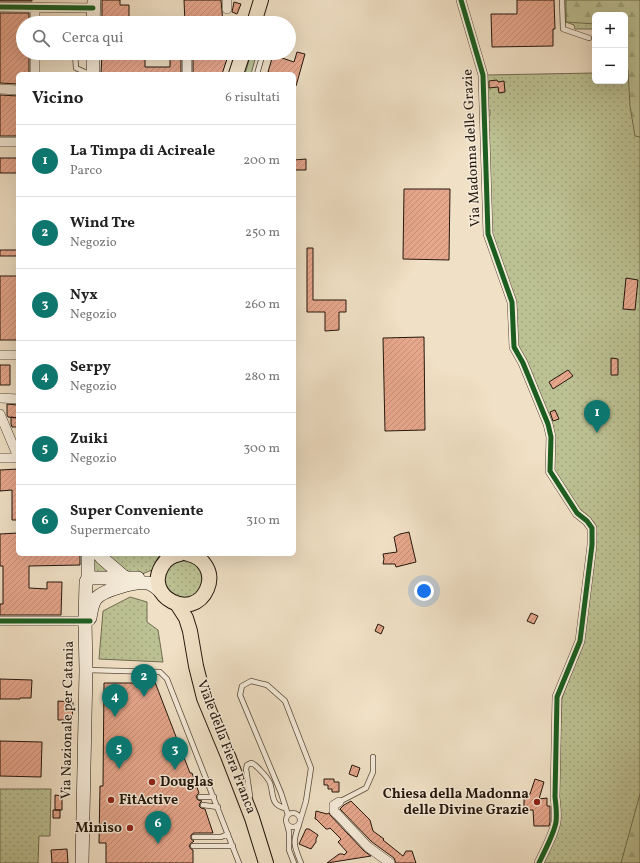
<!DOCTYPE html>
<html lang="it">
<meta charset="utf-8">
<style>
:root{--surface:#fff;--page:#f2f2f2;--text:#222;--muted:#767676;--line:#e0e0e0;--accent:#0f766e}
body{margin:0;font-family:Vollkorn,serif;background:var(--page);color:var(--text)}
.controls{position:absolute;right:12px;top:12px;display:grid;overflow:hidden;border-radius:6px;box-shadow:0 4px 16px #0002}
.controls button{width:36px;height:36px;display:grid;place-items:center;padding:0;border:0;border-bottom:1px solid var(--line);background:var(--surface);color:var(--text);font:20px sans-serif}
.you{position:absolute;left:424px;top:591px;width:14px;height:14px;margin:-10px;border:3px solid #fff;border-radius:50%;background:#1a73e8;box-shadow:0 0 0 6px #1a73e833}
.badge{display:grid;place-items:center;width:26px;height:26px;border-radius:50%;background:var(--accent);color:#fff;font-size:13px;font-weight:700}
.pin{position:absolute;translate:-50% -33px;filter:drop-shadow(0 1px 2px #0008)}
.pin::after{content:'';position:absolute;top:21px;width:14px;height:12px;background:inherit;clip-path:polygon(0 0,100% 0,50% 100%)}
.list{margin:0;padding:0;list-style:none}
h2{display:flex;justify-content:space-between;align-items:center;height:52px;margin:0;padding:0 16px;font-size:17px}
h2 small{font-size:13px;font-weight:400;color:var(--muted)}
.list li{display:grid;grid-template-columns:26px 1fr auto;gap:12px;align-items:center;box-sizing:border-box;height:72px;padding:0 16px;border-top:1px solid var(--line)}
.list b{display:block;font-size:15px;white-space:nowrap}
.list p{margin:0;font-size:13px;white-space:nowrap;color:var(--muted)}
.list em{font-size:13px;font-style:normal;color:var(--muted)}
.icon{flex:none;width:22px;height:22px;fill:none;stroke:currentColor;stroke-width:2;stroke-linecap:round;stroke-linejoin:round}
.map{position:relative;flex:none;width:640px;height:863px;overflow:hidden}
.search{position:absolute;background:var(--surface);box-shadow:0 4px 16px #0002;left:16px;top:16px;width:280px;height:44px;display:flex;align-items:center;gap:10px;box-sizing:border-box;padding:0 14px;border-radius:22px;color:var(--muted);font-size:15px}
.panel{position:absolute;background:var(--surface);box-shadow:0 4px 16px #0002;left:16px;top:72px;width:280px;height:484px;border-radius:6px}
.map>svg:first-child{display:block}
.grass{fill:url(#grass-dots);stroke:#706c50}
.forest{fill:url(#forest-firs);stroke:#706c50}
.garden{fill:#bcc193;stroke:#706c50}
.building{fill:url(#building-hatch);stroke:#24170c}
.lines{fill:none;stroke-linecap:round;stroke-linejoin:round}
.lane-casing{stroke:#57493a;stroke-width:6}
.street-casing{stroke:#57493a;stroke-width:10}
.secondary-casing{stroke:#24170c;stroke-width:14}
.primary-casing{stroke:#24170c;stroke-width:16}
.lane{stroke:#f5ebd9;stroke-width:4.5}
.street{stroke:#f5ebd9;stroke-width:9}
.secondary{stroke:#f5ebd9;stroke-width:13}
.primary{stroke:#f0e0c5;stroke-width:14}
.cycleway-casing{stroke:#f5ebd9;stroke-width:8}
.cycleway{stroke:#1b5e20;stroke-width:5}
.poi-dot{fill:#8f2418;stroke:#f5ebd9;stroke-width:1.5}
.labels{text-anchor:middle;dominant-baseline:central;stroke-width:3;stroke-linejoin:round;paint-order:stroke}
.street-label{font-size:14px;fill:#24170c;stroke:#f5ebd9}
.poi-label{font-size:14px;font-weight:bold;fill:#24170c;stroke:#f5ebd9;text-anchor:start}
</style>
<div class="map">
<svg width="640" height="863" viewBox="0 0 640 863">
<defs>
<pattern id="grass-dots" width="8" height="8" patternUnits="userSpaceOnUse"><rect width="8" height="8" fill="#bcc193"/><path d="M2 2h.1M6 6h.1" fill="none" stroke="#a1a57e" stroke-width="1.8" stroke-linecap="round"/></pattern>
<pattern id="forest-firs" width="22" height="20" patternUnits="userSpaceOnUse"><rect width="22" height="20" fill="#bcc193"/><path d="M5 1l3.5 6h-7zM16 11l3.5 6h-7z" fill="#a1a57e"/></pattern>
<pattern id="building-hatch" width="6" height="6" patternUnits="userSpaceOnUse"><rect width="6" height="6" fill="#e7a78d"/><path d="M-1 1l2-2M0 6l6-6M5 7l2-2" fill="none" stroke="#c68f78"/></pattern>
</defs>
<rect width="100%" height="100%" fill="#f0e0c5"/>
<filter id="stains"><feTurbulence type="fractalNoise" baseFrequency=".005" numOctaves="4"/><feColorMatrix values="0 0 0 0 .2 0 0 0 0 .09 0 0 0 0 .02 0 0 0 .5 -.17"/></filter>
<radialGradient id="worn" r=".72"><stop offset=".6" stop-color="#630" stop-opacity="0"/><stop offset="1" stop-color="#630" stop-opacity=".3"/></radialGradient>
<!-- grass -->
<path class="grass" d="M566 0H640V863H544L560 823 558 771 562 698 583 641 595 534 576 505 554 470 555 436 517 346 515 306 491 234 488 117 490 115V110L487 109 486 75 595 73V81H625V15H595V29H575L574 25 566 22Z
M93 554 116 575H92Z
M103 554H163L158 563 152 570 142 574 126 573Z
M190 559 205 572 198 596 178 600 163 585 165 570 175 560Z
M130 597 147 602V622L158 630 163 662 99 659 103 611Z
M0 789H51L50 836H39L38 863H0Z"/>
<!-- forest -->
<path class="forest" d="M566 0H640V137L635 136 630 106 628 70H625V15H595V24L566 22Z
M640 794V863H621Z"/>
<!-- garden -->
<path class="garden" d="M251 53H255L256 56 251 74H245Z"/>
<!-- building -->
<path class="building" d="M0 0H32V1H0Z
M102 0H120V5H129V23H102Z
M184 0H221L223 23H185Z
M517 0H554L555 29H553V46L492 47 491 14H517Z
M234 2 241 4 237 14 232 12Z
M0 13H29V23H23V53H29V74H18V84L0 83Z
M297 52 305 54 296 86H294V74H275L268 72 273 55 294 62Z
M47 53H68V59H47Z
M102 53H145V67H170V53H181V74H101Z
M193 53H229L222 74H193Z
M497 80 498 82 504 81 505 92 499 93 498 87 489 88V81Z
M0 95 18 96V136H0Z
M0 158H18V173H0Z
M306 159V170H296L295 168H294V160Z
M404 189H450L449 260 403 259Z
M307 248H313V300H346V312H339V330L325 331V312H307Z
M0 250H18V256H0Z
M0 276H18V340H0Z
M626 278 638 280 635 310 623 309Z
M424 337 425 430 385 431 383 338Z
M611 358 618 359V375H611Z
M0 365H10V385H0Z
M568 370 573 376 553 389 549 382Z
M7 404 17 405V418L8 417 7 415Z
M555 410 559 419 553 421 550 412Z
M11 417 18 418V427H12L11 424Z
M18 469V520H12V490L0 491V470Z
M409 532 416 562 396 567 395 564H383L384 559 383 554 397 552 394 537 400 534Z
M18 533V554H80V565L29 566V588L47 589V582H62L61 615H0V604H3V566H0V534Z
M531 613 538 616 534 624 527 621Z
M378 624 384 627 381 634 375 631Z
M153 677 190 773H192L199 793 197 795 196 797 198 800 202 801 200 803 199 806 201 808 205 809 213 833H194L191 835V839L194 841 193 842 191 843 189 846 191 849 193 850V863H106V843H99L100 786H103L104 683H139Z
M0 679 32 680 31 698H20V699H0Z
M58 701 73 702 72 720H58Z
M0 741 42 742 41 777 0 776Z
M352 765 360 768 357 777 349 774Z
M324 779H334V782H339V792H332V789H328V785H324Z
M535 779 544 782 539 799 547 798V806H550V822L549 826H534L533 810H524V794H530Z
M55 795 62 796V810H55Z
M351 801 370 820 373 831 384 839 383 840 403 856 406 851H412L416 863H396L394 858 372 842 340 809 344 805Z
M53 810H60V818H53Z
M316 811 327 814 329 813 330 815 364 851 371 856 327 863 339 854H343L344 855 347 852 338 842 341 839 330 828 328 829H326L316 819H315Z
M306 829H309L318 835 316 839V842L311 849 299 844Z
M67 849 68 863H52L51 850Z"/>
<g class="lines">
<defs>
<path id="lane" d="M562 0 563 29 589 38
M75 53 76 68 89 74
M257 74 263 53
M87 670 160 672 167 679 239 863
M250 796 246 769 247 765 251 763C255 764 257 767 260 770 264 774 268 778 270 783 274 794 270 805 285 808
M200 797H214
M339 802 366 788 373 772V757
M203 805 218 807
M286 820a7 7 0 1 1 14 0a7 7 0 1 1-14 0Z
M288 815 281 793 240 695 242 686 251 681 267 685 285 701 311 768 306 801 300 821
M287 824 289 832V850L294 863
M299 825C292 842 294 846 301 863
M194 837H221L228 834
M193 846H233"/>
<path id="street" d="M227 0V9
M461 0 483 75 488 234 512 302 514 347 523 363 548 424 551 437 550 471 577 513 587 521 592 528V545L580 641 557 697 555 797C556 805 557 814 556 822 554 834 544 852 539 863
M0 7 93 8
M35 23V7
M35 74V53
M187 74V53
M0 89 18 90
M0 142H18
M0 355H18
M0 398 18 399
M0 414 18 457
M0 458H18
M0 621H90
M339 802 334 805V811L337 814 368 847 390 863"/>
<path id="secondary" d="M93 23 94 0
M93 74V53
M99 554 102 558 123 576 127 578
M88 578H138
M90 618C91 612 92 605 95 600 101 590 137 581 148 583 154 585 157 588 161 592
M82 863 86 670 85 621 86 582 88 578V554"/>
<path id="primary" d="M254 23 261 0
M236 74 243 53
M180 554C172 555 166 559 162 566 143 597 193 622 207 589 214 573 204 557 188 554
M177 604 186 618 190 631 196 666 204 698 228 756 252 818 266 863"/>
</defs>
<!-- lane casing -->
<use href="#lane" class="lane-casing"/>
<!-- street casing -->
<use href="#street" class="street-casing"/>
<!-- secondary casing -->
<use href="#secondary" class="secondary-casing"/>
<!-- primary casing -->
<use href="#primary" class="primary-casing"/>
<!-- lane -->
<use href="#lane" class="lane"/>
<!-- street -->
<use href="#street" class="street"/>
<!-- secondary -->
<use href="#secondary" class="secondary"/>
<!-- primary -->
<use href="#primary" class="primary"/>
<defs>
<path id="cycleway" d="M461 0 483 75 488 234 512 302 514 347 523 363 548 424 551 437 550 471 577 513 587 521 592 528V545L580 641 557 697 555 797C556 805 557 814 556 822 554 834 544 852 539 863
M0 7 93 8
M0 621H90"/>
</defs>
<!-- cycleway casing -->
<use href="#cycleway" class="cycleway-casing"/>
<!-- cycleway -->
<use href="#cycleway" class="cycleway"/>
</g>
<!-- markers -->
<g class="poi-dot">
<circle cx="152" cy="782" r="4"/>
<circle cx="111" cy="800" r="4"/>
<circle cx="537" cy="802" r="4"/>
<circle cx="130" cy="828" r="4"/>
</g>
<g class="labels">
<!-- street labels -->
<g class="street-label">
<text transform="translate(472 148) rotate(-93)">Via Madonna delle Grazie</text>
<text transform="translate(68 720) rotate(-89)">Via Nazionale per Catania</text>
<text transform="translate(226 747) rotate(69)">Viale della Fiera Franca</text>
</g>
<!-- poi labels -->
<g class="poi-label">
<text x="160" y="782">Douglas</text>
<text x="529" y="794" text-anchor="end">Chiesa della Madonna<tspan x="529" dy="16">delle Divine Grazie</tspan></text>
<text x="119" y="800">FitActive</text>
<text x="122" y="828" text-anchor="end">Miniso</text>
</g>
</g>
<rect width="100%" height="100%" filter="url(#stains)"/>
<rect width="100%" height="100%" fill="url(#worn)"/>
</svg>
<div class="controls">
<button>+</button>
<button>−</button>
</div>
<div class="you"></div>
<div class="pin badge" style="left:597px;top:433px">1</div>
<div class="pin badge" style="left:144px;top:697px">2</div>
<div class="pin badge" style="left:175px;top:770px">3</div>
<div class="pin badge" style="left:115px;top:717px">4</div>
<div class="pin badge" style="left:119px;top:769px">5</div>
<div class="pin badge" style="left:158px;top:844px">6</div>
<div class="search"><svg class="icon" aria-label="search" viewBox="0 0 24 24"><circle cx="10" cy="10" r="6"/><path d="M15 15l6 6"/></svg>Cerca qui</div>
<section class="panel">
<h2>Vicino<small>6 risultati</small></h2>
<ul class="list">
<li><span class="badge">1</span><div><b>La Timpa di Acireale</b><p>Parco</p></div><em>200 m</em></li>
<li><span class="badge">2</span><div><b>Wind Tre</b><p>Negozio</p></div><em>250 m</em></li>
<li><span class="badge">3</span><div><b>Nyx</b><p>Negozio</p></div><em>260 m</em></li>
<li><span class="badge">4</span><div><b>Serpy</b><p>Negozio</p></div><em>280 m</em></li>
<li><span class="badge">5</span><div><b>Zuiki</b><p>Negozio</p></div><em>300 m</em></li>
<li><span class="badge">6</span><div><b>Super Conveniente</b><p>Supermercato</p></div><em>310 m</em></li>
</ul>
</section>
</div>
